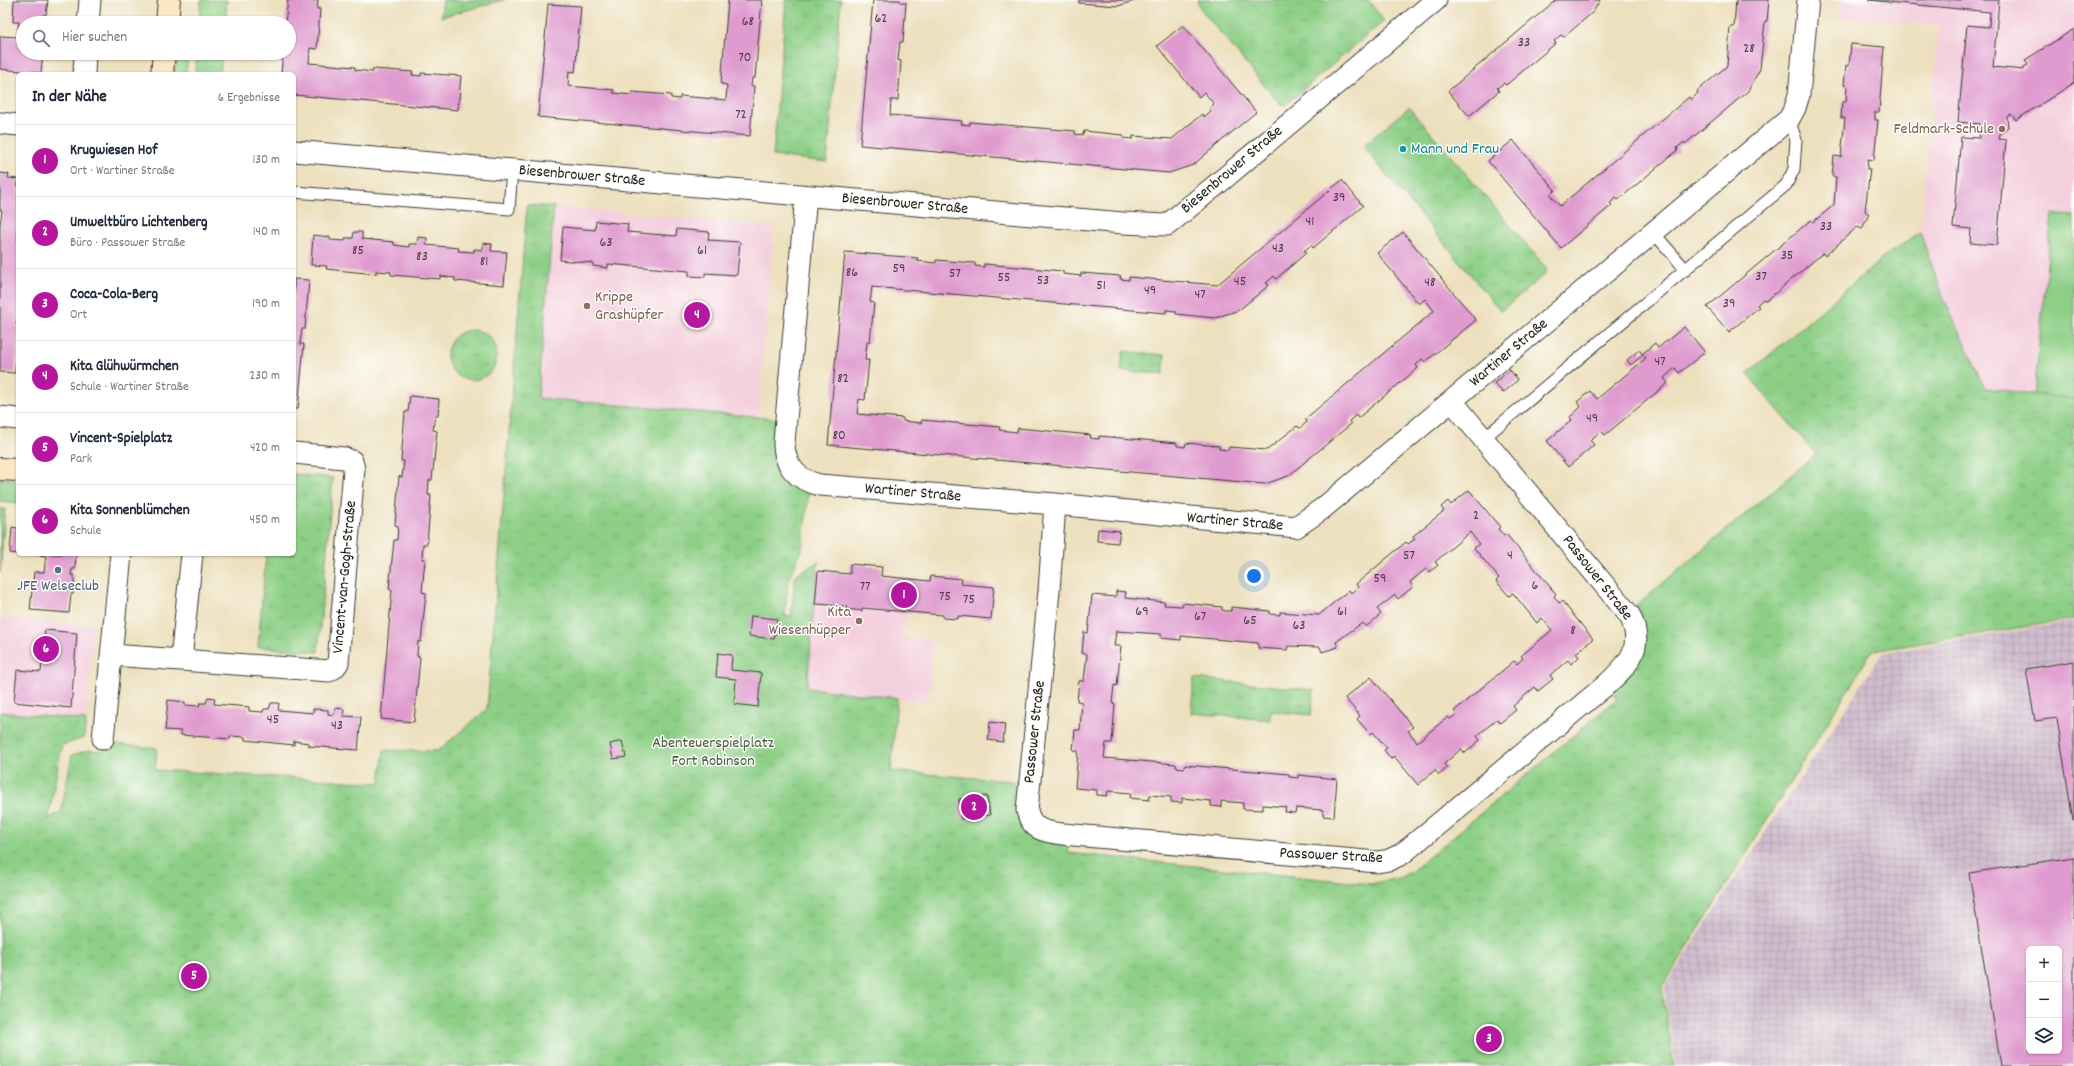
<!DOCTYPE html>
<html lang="de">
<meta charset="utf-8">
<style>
:root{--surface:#fff;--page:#f2f2f3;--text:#1f2937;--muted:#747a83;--line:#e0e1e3;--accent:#b5179e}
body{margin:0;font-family:Dekko,sans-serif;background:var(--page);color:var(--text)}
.controls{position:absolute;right:12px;bottom:12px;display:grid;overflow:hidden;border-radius:6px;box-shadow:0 1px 3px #0004}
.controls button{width:36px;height:36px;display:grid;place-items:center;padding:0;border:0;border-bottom:1px solid var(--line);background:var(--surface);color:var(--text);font:20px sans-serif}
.you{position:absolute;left:1254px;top:576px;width:14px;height:14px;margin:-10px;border:3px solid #fff;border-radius:50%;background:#1a73e8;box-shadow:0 0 0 6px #1a73e833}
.badge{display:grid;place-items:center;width:26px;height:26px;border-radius:50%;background:var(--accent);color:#fff;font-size:13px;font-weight:700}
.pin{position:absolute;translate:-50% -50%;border:2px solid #fff;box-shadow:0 1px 4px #0006}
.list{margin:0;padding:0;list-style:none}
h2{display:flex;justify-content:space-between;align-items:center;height:52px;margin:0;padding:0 16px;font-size:17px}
h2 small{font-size:13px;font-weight:400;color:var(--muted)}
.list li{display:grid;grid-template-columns:26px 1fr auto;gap:12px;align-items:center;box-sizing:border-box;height:72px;padding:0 16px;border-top:1px solid var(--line)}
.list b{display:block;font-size:15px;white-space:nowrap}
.list p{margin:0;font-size:13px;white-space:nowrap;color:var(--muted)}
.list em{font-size:13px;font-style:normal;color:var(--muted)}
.icon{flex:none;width:22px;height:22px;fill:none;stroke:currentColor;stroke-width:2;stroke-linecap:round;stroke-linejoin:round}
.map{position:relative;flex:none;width:2074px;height:1066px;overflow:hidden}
.search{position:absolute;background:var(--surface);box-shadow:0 1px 3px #0004;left:16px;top:16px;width:280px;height:44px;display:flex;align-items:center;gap:10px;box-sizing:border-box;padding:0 14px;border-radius:22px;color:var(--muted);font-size:15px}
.panel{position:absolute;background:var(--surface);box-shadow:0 1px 3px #0004;left:16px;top:72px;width:280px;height:484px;border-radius:6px}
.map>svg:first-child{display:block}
.built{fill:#f4cfde}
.industrial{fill:url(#industrial-grid);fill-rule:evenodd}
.grass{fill:#8dcf86;stroke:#547651}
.park{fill:url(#park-tufts);stroke:#547651}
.building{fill:#df9acf;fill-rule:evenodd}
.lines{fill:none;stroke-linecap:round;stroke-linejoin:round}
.lane-casing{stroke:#3b3934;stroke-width:13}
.street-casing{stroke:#3b3934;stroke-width:23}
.secondary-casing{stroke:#3b3934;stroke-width:24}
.lane{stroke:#fff;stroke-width:11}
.street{stroke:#fff;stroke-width:21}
.secondary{stroke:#fce6c4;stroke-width:22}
.education-dot{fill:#8d6e63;stroke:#fdfcf7;stroke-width:1.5}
.culture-dot{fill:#0f9aa8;stroke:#fdfcf7;stroke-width:1.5}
.service-dot{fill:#5c6f8a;stroke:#fdfcf7;stroke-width:1.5}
.labels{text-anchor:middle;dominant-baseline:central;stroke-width:3;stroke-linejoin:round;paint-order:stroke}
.number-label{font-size:14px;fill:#4d3c49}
.education-label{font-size:16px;fill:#785e54;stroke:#fdfcf7;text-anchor:end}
.culture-label{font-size:16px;fill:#0d838f;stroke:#fdfcf7;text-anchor:start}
.street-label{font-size:16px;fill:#1c1c1c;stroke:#fdfcf7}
.service-label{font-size:16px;fill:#4e5e75;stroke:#fdfcf7}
.park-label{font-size:16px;fill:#445b41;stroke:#fdfcf7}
</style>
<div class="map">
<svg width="2074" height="1066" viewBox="0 0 2074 1066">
<defs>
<pattern id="industrial-grid" width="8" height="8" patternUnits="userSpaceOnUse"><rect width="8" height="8" fill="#d0bdce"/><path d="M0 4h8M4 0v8" fill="none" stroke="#b2a2b0"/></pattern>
<pattern id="park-tufts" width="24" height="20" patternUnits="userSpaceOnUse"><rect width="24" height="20" fill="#8dcf86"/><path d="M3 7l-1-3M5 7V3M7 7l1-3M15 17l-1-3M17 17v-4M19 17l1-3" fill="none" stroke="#79b173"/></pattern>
</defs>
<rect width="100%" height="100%" fill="#fdfcf7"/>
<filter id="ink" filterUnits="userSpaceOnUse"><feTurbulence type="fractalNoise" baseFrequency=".025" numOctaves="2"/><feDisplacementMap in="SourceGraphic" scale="8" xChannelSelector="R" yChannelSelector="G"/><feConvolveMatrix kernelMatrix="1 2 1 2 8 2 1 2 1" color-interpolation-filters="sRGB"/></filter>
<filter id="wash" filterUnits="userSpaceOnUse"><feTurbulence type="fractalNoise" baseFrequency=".012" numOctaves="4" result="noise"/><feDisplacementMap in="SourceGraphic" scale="16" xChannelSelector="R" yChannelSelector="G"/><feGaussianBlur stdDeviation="0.9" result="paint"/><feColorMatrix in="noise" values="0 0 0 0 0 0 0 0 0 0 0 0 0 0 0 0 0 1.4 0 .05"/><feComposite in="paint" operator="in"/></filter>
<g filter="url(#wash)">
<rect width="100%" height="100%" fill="#ede0be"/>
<!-- built -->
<path class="built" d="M1841 0H2074V399L1985 388 1944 299 1920 232 1939 25 1840 17Z
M554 207 774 226 758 417 538 398Z
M818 571 910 579 903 637 933 640 927 702 807 688Z
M0 618 94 626 86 720 0 712Z"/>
<!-- industrial -->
<path class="industrial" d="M2074 621V1066H1676L1664 988 1882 653ZM2029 949H2059V1051H2029Z"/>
<!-- grass -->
<path class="grass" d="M201 0H227L225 23H199Z
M179 53H188L186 74H173Z
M197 53H222L220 74H195Z
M2052 214 2074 216V399L2034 395Z
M0 478 18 479V503L0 501Z
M0 508 5 509 0 573Z"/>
<!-- park -->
<path class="park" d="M443 0H504L441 17Z
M786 0H841L827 162 773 156Z
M1197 0H1368L1384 21 1285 105 1279 103 1199 7Z
M1409 107 1547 269 1545 274 1501 311 1365 149V144Z
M527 205 554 207 538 398 778 419 809 491 802 550 788 581 785 616 791 617 795 575 818 562 807 688 897 698 891 771 1022 782 1019 807 1068 842V853L1370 884 1399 878 1412 871 1617 699 1610 690 1628 675 1636 606 1816 454 1747 374 1883 258 1920 232 1944 299 1985 388 2074 399V619L1872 651 1662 988 1674 1066H0V712L86 720 84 738 62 745 48 819 61 812 72 755 89 750 100 751 114 744 157 748 155 770 380 783 384 750 438 751 487 709Z
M447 355a25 25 0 1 1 50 0a25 25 0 1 1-50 0Z
M1123 351 1165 355 1163 374 1121 371Z
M294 474 333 478 318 652 258 647 266 554H294Z
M1194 678 1314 690 1311 715 1271 711 1270 720 1191 713Z"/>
<g id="blocks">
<!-- building -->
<path class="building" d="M14 0H48L46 15H43V23H23V53H43L41 73 0 69V36L17 37 19 22H13Z
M288 0H318L317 9H320L317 49 310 48 309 63 355 67V70L373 72V69L413 72 412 75 421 76V73L461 76 458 110 294 95V74H281L283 53H289V23H285Z
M728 0H762L755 78H752L751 86H754L750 136 538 117 548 4 581 6 575 72 569 71 568 86 614 90 613 93 632 95V92L671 95V98L680 99V96L726 100 727 85 721 84Z
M873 0H900V2L906 3 903 42H900L898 60 901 61 898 100H891L890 115 962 121 961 124 970 125V122L1075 131V134L1083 135 1084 131 1123 135V138L1133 139V136L1172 139 1202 114 1204 117 1211 111 1209 108 1214 104 1204 92 1199 97 1157 46 1183 25 1256 112 1193 165 1169 173 860 145Z
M1079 0H1137L1118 6 1079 3Z
M1556 0H1600L1593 12 1564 37 1561 35 1554 41 1556 43 1506 85 1504 83 1497 88 1499 91 1469 116 1448 91Z
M1736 0H1769L1767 21H1765L1760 69 1748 91 1685 144 1684 142 1677 148 1678 150 1618 200 1616 198 1610 203 1612 205 1561 248 1488 161 1513 140 1555 190 1550 195 1560 206 1689 97 1691 100 1698 93 1697 91 1727 66 1730 27H1734Z
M1868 0H1999L1993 67 2024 70V67L2028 65 2025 60 2074 29V83L2016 120 2011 114 2007 117 2008 127 2000 134 1999 139 2006 140 1997 245 1970 243 1971 229 1953 227 1961 137 1979 138 1980 124 1958 122 1967 25 1989 27 1990 12Z
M1851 44 1884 47 1879 112H1875V120H1878L1874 160 1868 159 1867 169H1870L1865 211 1869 214 1862 229 1857 227 1825 256 1823 253 1766 301 1763 299 1757 305 1759 307 1729 332 1707 307 1811 220 1813 222 1834 205 1836 177 1832 176 1834 156 1841 157 1845 118H1841L1842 102H1846L1847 86 1844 85 1846 65 1849 66Z
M0 173 9 174 8 178 18 179V315L16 324H18V338L15 373 0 372V225L2 210H0Z
M1342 180 1363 206 1313 248 1311 245 1304 251 1306 253 1276 279 1274 276 1266 283 1269 285 1239 310 1215 318 1176 314V311L1166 310V313L872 287 870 302 874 303 870 342H867L865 360H869L865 400 859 399 857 414 903 418V421L921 423 922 420 1000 427 999 430 1017 432 1018 428 1091 435 1090 438 1099 439V436L1177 443V446L1185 447 1186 443 1219 446V449L1228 450 1229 447 1267 450 1297 426 1300 428 1307 422 1305 419 1434 311 1425 299 1419 304 1377 253 1403 232 1476 320 1425 362 1422 359 1416 365 1418 368 1358 418 1356 415 1349 421 1351 424 1288 476 1265 484 828 445 845 252 918 258 917 261 936 263V260L975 263V266L984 267V264L1063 271V274L1081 276V273L1121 276 1120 279 1129 280V277L1217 285Z
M596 221 628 224 627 232 676 236 677 229 709 232 708 240 740 242 737 275 705 273V277L689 276V271L608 264V268L593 266V263L560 260 563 227 595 230Z
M354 232H362V239L394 242V245L409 247V244H417L418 237 427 238 426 245 459 248 458 251 474 252V249L483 250V243L492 244 491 251 507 252 504 285 455 281V278L440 276V279L391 275V272L376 271V274L326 269 327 266 311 265 313 235 330 237V240L345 241V238H353Z
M294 279 309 280 305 329H302L300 344H304L298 409H294Z
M1684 327 1705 352 1679 373 1675 368 1664 378 1668 383 1605 435 1601 431 1590 440 1594 445 1568 467 1547 441 1572 420 1570 417 1581 407 1577 402 1590 391 1597 399 1646 358 1642 354 1655 343 1658 348Z
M1639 350 1643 355 1631 365 1627 360Z
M1510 370 1518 380 1503 393 1494 383Z
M410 396 439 399 438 416H435L433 430 437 431 432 480H429L428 495H431L427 544H423L422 559H425L422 592 426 593 421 642 418 641 417 656 420 657 414 722 381 719 392 590 389 589 394 540H397L398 526 395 525 399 476 402 477 404 461H401L405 412H408Z
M1469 490 1500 527 1498 529 1504 536 1506 534 1556 594 1554 596 1559 603 1562 601 1593 639 1576 653 1579 657 1571 664 1568 660 1550 675 1553 679 1538 691 1535 687 1513 706 1516 710 1500 723 1497 719 1477 736 1480 740 1465 753 1461 749 1444 764 1447 768 1439 775 1435 770 1418 785 1394 756 1391 759 1384 750 1387 748 1373 732 1370 734 1357 719 1360 716 1345 698 1371 677 1413 727 1408 731 1417 742 1448 717 1450 719 1457 714 1454 711 1514 661 1517 664 1523 658 1521 656 1552 630 1542 618 1537 623 1513 593 1509 596 1496 581 1499 578 1474 548 1479 544 1470 532 1435 562 1438 565 1430 572 1427 568 1410 582 1413 587 1398 599 1395 595 1377 609 1381 614 1366 627 1362 623 1336 642 1338 647 1322 652 1320 647 1288 646 1287 650 1258 648V643L1181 636V640L1161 638V634L1116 631 1114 646H1121L1117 686 1114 685 1112 703 1115 704 1112 743H1106L1104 758 1176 764V767L1184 768 1185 765 1289 774V777L1298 778V775L1337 779 1334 817 1323 816V810L1296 808 1295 813 1285 812 1286 807 1263 805V810L1243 809V803L1221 801V807L1211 806V801L1182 798V803L1171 802V797L1150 795 1149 800 1130 798 1131 793 1108 791 1107 796 1097 795V790L1075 788 1078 751 1073 750 1075 730H1080L1082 702 1077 701 1079 681H1084L1087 654 1082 653 1084 632 1088 633 1092 595 1116 597V591L1126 592 1125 598 1165 602 1164 605 1182 606 1183 603 1222 607V610L1226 611H1231V607L1270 611V614L1280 615V612L1319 615 1349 590 1351 593 1358 587 1356 584 1406 542 1408 544 1415 539 1413 536 1444 511 1441 507 1448 501 1451 505Z
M12 527 18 528V554L10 553Z
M1098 529 1120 531 1118 543 1097 541Z
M29 554H76L75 569H72L71 575H74V583L73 594H71L69 613 30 610 34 572H44L46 556Z
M850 564 882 567 881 576 930 581 931 576 962 579 961 584 994 587 991 619 958 616V619L943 618V615L862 608V611L846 609 847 606 815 604 818 571 850 574Z
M751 616 777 619 774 639 749 636Z
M45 630 77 633 71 708 14 702 17 670 41 672Z
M718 653 732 655 731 670 761 673 758 707 734 704 736 679 716 677Z
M2074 661V821H2073L2057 718 2035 721 2026 669Z
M208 697 215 698 214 704 249 707V711L263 712 264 709H269L271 703H279L278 710 313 713V709L328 710V714L334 715 335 708 344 709 343 716 361 717 358 750 309 746V743L294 741V745L245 740V737L230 736V739L181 735V731L165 730 168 700 185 702V705L199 706 200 703H206Z
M990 722 1005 724 1003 742 988 740Z
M622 741 626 757 613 759 610 744Z
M987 796 990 815 961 819 959 799Z
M2074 857V1066H2001L1969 873ZM2029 949H2059V1051H2029Z"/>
</g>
</g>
<g filter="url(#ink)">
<use href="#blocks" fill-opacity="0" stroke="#3b3934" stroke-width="1"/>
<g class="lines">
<defs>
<path id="lane" d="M294 192 509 209 512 169
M1653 232 1686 270
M1484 438 1786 185 1794 169 1796 140 1789 119"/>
<path id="street" d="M88 23 90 0
M84 74 85 53
M0 123 18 125
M294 151 1123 223 1167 225 1227 176 1436 0
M806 196 784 442C784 466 797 480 820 485L1055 504 1296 527 1322 509 1789 119 1795 108 1799 95 1808 0
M0 417 18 419
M1055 504 1049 591 1027 810C1031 830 1045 832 1063 834L1377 862 1389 860 1402 854 1606 685C1629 664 1645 647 1630 616L1452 401
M112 655 181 660 192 554
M181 660 329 671 334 668 338 663 354 469 352 461 344 458 294 453
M103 739 121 554"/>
<path id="secondary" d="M167 23 169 0
M162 74 164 53
M0 469 18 470"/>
</defs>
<!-- lane casing -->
<use href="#lane" class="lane-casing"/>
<!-- street casing -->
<use href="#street" class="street-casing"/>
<!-- secondary casing -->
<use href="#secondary" class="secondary-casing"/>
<!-- lane -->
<use href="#lane" class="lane"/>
<!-- street -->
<use href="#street" class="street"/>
<!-- secondary -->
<use href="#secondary" class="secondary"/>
</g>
</g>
<!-- markers -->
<g class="education-dot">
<circle cx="2002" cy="129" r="4"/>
<circle cx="587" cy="306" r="4"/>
<circle cx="859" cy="621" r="4"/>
</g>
<circle class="culture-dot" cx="1403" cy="149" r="4"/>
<circle class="service-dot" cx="58" cy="570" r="4"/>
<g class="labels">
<!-- number labels -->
<g class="number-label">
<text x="881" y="19">62</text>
<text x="748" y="22">68</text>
<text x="1524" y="43">33</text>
<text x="1749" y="49">28</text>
<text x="745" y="58">70</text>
<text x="741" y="115">72</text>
<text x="1339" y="198">39</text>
<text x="1310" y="222">41</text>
<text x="1826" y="227">33</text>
<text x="606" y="243">63</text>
<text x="1278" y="249">43</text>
<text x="358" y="251">85</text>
<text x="702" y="251">61</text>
<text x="1787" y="256">35</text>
<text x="422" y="257">83</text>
<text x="484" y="262">81</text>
<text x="899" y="269">59</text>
<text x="852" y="273">86</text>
<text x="955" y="274">57</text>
<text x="1761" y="277">37</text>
<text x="1004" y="278">55</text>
<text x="1043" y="281">53</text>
<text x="1240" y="282">45</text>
<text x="1430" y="283">48</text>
<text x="1101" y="286">51</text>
<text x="1150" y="291">49</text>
<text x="1200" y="295">47</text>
<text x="1729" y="304">39</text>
<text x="1660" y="362">47</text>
<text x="843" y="379">82</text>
<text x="1592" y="419">49</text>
<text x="839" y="436">80</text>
<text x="1476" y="516">2</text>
<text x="1409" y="556">57</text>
<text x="1510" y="556">4</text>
<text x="1380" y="579">59</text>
<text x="1535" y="586">6</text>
<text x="865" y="587">77</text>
<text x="945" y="597">75</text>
<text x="969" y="600">75</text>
<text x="1142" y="612">69</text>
<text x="1342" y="612">61</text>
<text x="1200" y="617">67</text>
<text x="1250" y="621">65</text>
<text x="1299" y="626">63</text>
<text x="1573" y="631">8</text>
<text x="273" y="720">45</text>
<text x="337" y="726">43</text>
</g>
<!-- education labels -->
<g class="education-label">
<text x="1994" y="129">Feldmark-Schule</text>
<text x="595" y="297" text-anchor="start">Krippe<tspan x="595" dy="18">Grashüpfer</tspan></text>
<text x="851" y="612">Kita<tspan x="851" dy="18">Wiesenhüpper</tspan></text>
</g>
<!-- culture labels -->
<g class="culture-label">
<text x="1411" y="149">Mann und Frau</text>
</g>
<!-- street labels -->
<g class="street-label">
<text transform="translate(1232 170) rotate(-40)">Biesenbrower Straße</text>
<text transform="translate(582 176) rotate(5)">Biesenbrower Straße</text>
<text transform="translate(905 204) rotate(5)">Biesenbrower Straße</text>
<text transform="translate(1509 353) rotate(-40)">Wartiner Straße</text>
<text transform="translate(913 493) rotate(5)">Wartiner Straße</text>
<text transform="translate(1235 522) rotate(5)">Wartiner Straße</text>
<text transform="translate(345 577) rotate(-85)">Vincent-van-Gogh-Straße</text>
<text transform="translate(1597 578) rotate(52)">Passower Straße</text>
<text transform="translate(1035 732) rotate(-84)">Passower Straße</text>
<text transform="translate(1331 856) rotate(3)">Passower Straße</text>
</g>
<!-- service labels -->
<g class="service-label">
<text x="58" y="586">JFE Welseclub</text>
</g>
<!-- park labels -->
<g class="park-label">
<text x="713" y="743">Abenteuerspielplatz<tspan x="713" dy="18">Fort Robinson</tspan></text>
</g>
</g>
</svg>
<div class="controls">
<button>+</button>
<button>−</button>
<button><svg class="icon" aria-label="layers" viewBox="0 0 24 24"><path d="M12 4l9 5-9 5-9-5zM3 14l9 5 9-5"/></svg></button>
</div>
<div class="you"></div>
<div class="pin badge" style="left:904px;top:595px">1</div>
<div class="pin badge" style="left:974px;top:807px">2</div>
<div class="pin badge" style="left:1489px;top:1039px">3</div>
<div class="pin badge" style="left:697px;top:315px">4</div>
<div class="pin badge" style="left:194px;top:976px">5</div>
<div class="pin badge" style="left:46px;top:649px">6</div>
<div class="search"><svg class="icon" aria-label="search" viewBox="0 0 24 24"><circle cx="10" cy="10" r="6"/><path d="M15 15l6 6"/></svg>Hier suchen</div>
<section class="panel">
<h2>In der Nähe<small>6 Ergebnisse</small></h2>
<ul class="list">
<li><span class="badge">1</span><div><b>Krugwiesen Hof</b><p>Ort · Wartiner Straße</p></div><em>130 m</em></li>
<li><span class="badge">2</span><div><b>Umweltbüro Lichtenberg</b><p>Büro · Passower Straße</p></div><em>140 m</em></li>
<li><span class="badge">3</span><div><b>Coca-Cola-Berg</b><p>Ort</p></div><em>190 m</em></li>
<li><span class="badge">4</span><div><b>Kita Glühwürmchen</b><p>Schule · Wartiner Straße</p></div><em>230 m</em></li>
<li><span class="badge">5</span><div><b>Vincent-Spielplatz</b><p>Park</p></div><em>420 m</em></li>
<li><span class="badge">6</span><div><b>Kita Sonnenblümchen</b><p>Schule</p></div><em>450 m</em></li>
</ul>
</section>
</div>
